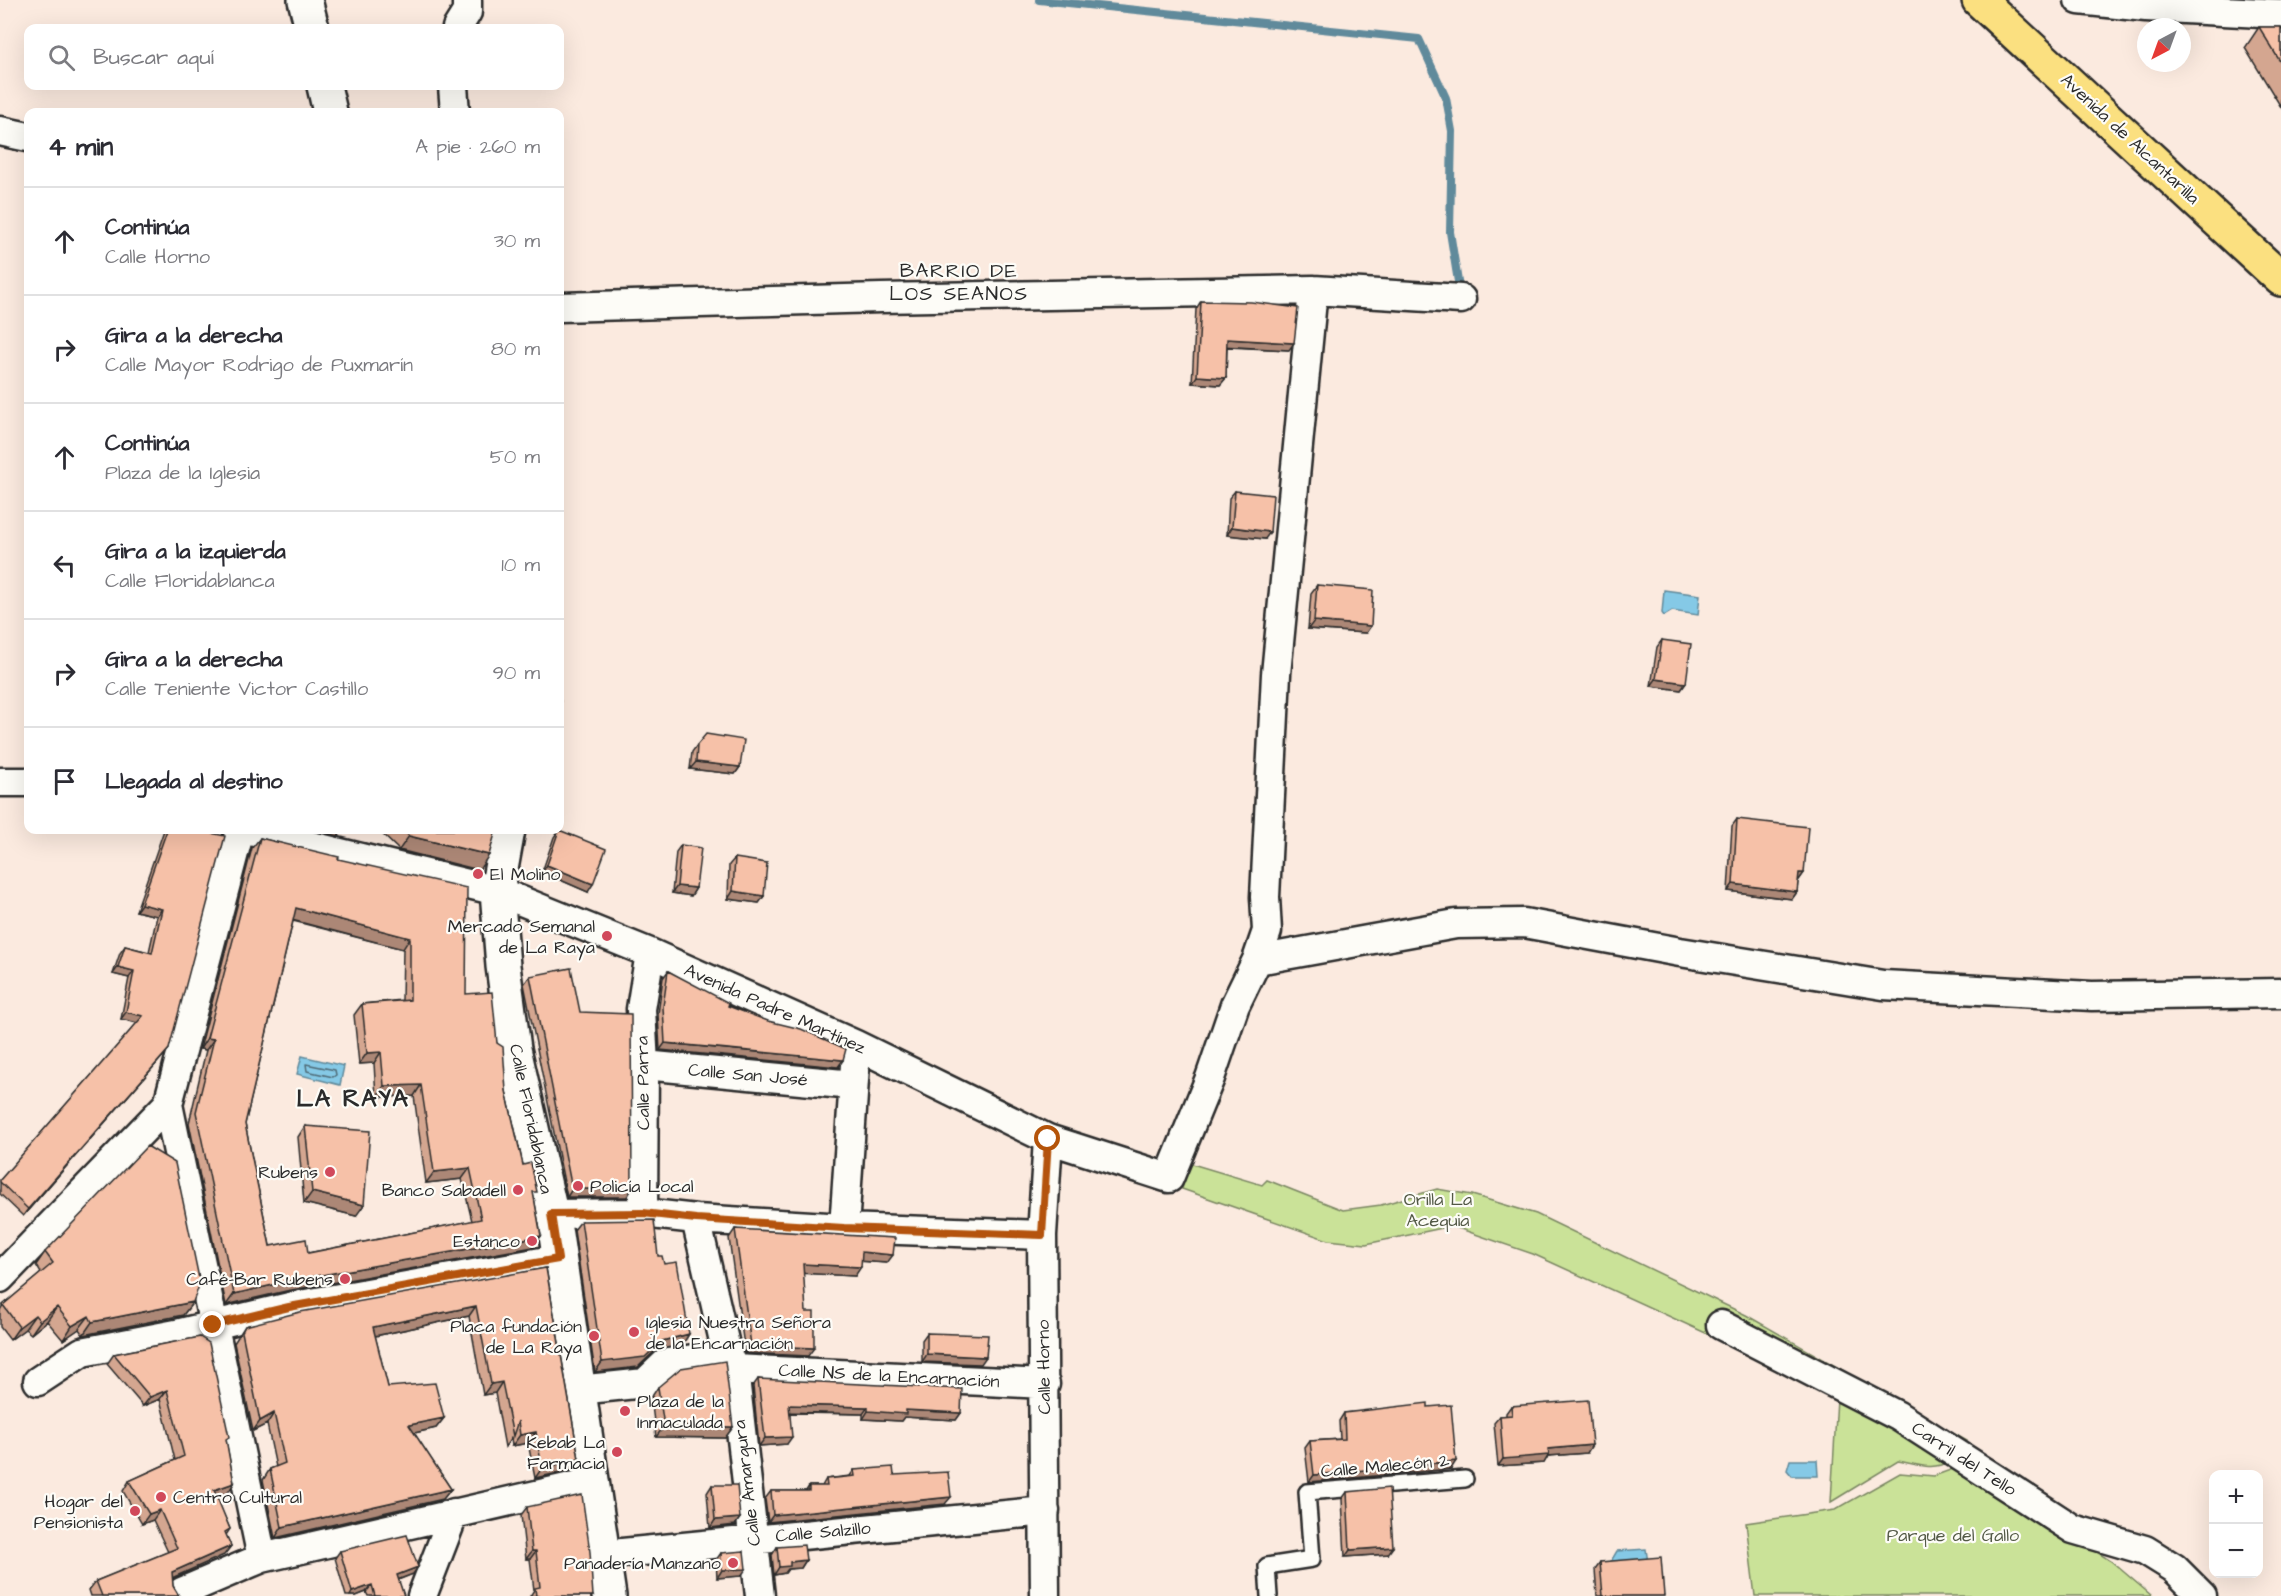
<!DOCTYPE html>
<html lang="es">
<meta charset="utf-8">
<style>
:root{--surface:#fff;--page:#f2f2f3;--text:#2b2b33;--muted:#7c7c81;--line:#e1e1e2}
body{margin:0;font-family:"Architects Daughter",sans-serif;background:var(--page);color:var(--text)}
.controls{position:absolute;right:18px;bottom:18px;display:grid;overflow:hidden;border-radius:12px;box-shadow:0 6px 24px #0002}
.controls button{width:54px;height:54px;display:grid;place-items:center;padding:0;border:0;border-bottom:2px solid var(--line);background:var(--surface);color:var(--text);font:30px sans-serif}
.compass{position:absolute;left:2137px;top:18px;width:54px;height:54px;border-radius:50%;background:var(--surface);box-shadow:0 6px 24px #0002;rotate:221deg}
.stop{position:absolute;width:18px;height:18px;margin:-14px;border:4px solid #b45309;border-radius:50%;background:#fff}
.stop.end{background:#b45309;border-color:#fff;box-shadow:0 2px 6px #0008}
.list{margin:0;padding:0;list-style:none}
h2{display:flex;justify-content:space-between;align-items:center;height:78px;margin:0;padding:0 24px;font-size:26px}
h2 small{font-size:20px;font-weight:400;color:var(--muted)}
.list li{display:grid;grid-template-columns:39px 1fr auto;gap:18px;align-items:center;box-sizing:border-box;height:108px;padding:0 24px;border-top:2px solid var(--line)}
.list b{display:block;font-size:22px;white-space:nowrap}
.list p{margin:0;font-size:20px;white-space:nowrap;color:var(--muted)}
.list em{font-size:20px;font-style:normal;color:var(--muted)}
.icon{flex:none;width:33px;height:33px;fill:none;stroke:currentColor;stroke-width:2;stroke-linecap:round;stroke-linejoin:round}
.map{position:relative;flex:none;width:2281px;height:1596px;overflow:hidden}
.search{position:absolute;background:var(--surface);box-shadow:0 6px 24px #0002;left:24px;top:24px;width:540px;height:66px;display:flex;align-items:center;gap:15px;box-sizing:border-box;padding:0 21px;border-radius:12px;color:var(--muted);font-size:22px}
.panel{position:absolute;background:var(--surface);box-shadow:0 6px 24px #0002;left:24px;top:108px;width:540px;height:726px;border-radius:12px}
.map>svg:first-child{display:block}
.green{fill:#cae298;stroke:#7a8662;stroke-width:1.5}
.water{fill:#85c9e6;stroke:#618a9b;stroke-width:1.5}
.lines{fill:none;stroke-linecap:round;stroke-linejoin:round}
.shore{stroke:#4f6a76;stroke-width:1.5}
.stream{stroke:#618a9b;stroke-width:8}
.lane-casing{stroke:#2b2b2b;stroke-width:20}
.street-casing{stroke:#2b2b2b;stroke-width:33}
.secondary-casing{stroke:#2b2b2b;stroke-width:38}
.primary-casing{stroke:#2b2b2b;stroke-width:38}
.lane{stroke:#fdfcf7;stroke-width:15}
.street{stroke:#fdfcf7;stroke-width:28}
.secondary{stroke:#fdfcf7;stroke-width:33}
.primary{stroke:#fbe080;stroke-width:33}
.wall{fill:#d4a690;stroke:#2b2b2b;stroke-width:1.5;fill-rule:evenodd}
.shaded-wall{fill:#ac8776;stroke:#2b2b2b;stroke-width:1.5}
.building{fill:#f6c1a8;stroke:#2b2b2b;stroke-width:1.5;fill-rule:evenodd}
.route{stroke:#b45309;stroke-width:8}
.poi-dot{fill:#d1495b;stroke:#fdfcf7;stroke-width:2}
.labels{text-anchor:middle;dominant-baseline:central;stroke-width:4.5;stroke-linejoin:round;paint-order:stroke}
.street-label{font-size:18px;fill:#2b2b2b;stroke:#fdfcf7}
.poi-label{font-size:18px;fill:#2b2b2b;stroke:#fdfcf7;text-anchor:end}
.park-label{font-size:18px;fill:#535946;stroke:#fdfcf7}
.neighbourhood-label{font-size:20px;letter-spacing:1.5px;fill:#2b2b2b;stroke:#fdfcf7}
.district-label{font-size:24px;font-weight:bold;letter-spacing:1.5px;fill:#2b2b2b;stroke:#fdfcf7}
</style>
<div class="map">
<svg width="2281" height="1596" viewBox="0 0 2281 1596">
<rect width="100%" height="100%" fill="#fbeadf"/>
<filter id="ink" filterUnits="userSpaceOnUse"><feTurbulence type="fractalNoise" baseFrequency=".0167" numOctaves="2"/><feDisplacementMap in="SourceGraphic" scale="12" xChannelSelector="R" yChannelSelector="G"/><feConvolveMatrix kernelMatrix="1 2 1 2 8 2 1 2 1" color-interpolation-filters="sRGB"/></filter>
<g filter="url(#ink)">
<!-- green -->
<path class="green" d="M1189 1163 1262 1185 1267 1180 1343 1210 1381 1205 1437 1189 1472 1195 1536 1214 1746 1315 1967 1441C1943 1474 1934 1468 1898 1461L1831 1502 1837 1398 1734 1346 1533 1254 1452 1226 1366 1244 1328 1240 1182 1189Z
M1961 1466 2111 1561 2152 1596H1755L1746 1523 1835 1510 1900 1473 1934 1476Z"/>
<!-- water -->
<path class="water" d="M1664 590 1700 595 1698 615 1672 611 1664 616 1662 613Z
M302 1056 344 1066 340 1085 297 1074Z
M1790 1460H1817L1818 1476H1792L1787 1470Z
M1646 1549 1648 1563 1611 1561 1617 1551Z"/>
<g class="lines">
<!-- shore -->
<path class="shore" d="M306 1064 335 1070 336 1075 333 1077 307 1071Z"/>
<!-- stream -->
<path class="stream" d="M1039 0 1419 39 1446 98 1452 131 1450 232 1460 294"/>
<defs>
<path id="lane" d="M1269 1596 1267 1566 1312 1559 1307 1492 1465 1479"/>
<path id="street" d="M2079 0 2146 7 2281 14
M457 28 467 12V0
M453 86 455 112
M0 131 28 137
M1313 290 1461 299
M0 782H28
M240 830 168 1104 262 1558
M246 830 497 891 650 953 856 1045 1048 1139 1169 1178 1210 1078 1235 1005 1257 960 1267 931 1265 897 1276 674 1313 290 881 298 560 307
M1257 960 1456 924 1524 923 1680 952 1883 985 2092 996 2281 993
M644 1065 853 1085
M643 1213 644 1065 641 1009 650 953
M551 1214 643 1213 696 1219 844 1228 1042 1235
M696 1219 727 1354 734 1369 760 1596
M844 1228 855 1065
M0 1278 168 1104
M1721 1325 1898 1416 2073 1529 2145 1550 2174 1568 2202 1596
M734 1369 1045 1384
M38 1381 82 1352 176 1334 289 1307 558 1259
M578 1390 645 1383 666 1363 727 1354
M602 1555 1045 1511
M183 1596 182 1592 262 1558 593 1482
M422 1596 454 1513
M1045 1596 1042 1235 1048 1139"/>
<path id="secondary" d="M305 0 312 28
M324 86 330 112
M508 830 497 891 503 966 514 1049 556 1235 609 1596"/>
<path id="primary" d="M1979 0 2281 279"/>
</defs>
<!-- lane casing -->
<use href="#lane" class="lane-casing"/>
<!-- street casing -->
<use href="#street" class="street-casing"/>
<!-- secondary casing -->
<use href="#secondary" class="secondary-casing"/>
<!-- primary casing -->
<use href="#primary" class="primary-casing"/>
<!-- lane -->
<use href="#lane" class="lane"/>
<!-- street -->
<use href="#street" class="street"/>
<!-- secondary -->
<use href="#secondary" class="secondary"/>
<!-- primary -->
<use href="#primary" class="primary"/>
</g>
<!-- wall -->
<path class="wall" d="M2259 27H2281V107L2245 48Z
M1201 301 1289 350 1227 347 1226 378 1220 385 1192 383 1196 309Z
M1235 491 1265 539 1227 535 1229 498Z
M1317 585 1366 633 1308 629 1311 593Z
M1662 640 1686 683 1681 690 1651 686 1657 647Z
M697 745 740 767 735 774 690 769 692 752Z
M1737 819 1804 873 1799 880H1798L1797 892 1792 899 1728 891 1732 826Z
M164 830H197L169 1049 163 1056 23 1216 0 1194V1180L137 1023 121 1019 129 978 113 974 120 953 125 946 149 952 157 916 136 911Z
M378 830H496L479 870 399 850Z
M559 830 588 892 542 872 554 837Z
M260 838 338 859 466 994 497 1043 506 1091 523 1165 534 1198 541 1236 533 1247 286 1291 226 1305 189 1123 206 1050 200 1049 252 848ZM293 921 403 949 402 1000 362 1004 354 1015 359 1064 374 1063 376 1097 414 1096 426 1183 462 1179 472 1221 308 1253 270 1246 245 1124Z
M681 845 696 888 691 896 672 893 676 852Z
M735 858 764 896 759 903 728 899 729 865Z
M668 971 728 1006 843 1060 838 1067 660 1050 658 1014 663 978Z
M530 976 627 1197H567L524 984Z
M305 1126 356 1216 304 1203 298 1137Z
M581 1221 658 1256 683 1344 655 1351 638 1367 595 1372 574 1230Z
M735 1229 887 1263 862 1261 855 1276 803 1273 808 1356 745 1353 729 1238Z
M45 1252 193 1302 183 1315 83 1335 79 1329 63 1340 47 1321 31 1334 25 1329 10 1340 0 1327V1310L3 1305 41 1273 36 1265Z
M546 1268 579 1459 572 1470 535 1478 528 1443 512 1446 511 1438 505 1447 495 1393 483 1395 469 1316 375 1336 388 1387 444 1418 436 1428 414 1433 451 1489 443 1499 275 1538 263 1480 270 1469 276 1467 267 1424 253 1431 234 1343 245 1326Z
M927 1333 981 1364 922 1362V1340Z
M200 1337 226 1441 234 1483 228 1493 216 1497 230 1529 226 1535 231 1546 224 1555 172 1578 173 1586 179 1596H91L89 1590 96 1581 168 1552 153 1520 142 1524 123 1491 129 1481 175 1460 160 1399 143 1406 107 1364 114 1354Z
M758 1379 961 1413 956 1420 904 1417 901 1421 863 1419V1414L790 1413 787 1444 759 1446 753 1386Z
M658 1387 733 1427 725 1438 656 1437 651 1398Z
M1511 1406 1587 1453 1548 1456 1544 1463 1498 1466 1494 1423 1500 1416H1506V1413Z
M1428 1407 1451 1469 1309 1482 1305 1448 1310 1441 1340 1439 1339 1421 1344 1413Z
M854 1470 894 1475 945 1504 768 1522 765 1499 771 1491H806L809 1486H822L826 1479 850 1476Z
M712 1485 740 1518 735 1525 710 1528 707 1493Z
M1347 1492 1388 1554 1345 1557 1342 1499Z
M527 1507 593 1596H530L534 1590 530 1559H526L521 1515Z
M777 1547 806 1560 801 1568 788 1569 785 1573 774 1575 772 1555Z
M340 1551 413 1574 398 1580 404 1596H368L366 1592 356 1596H346L335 1558Z
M721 1553 741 1576 717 1578 716 1560Z
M1600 1562 1664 1596H1597L1595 1569Z"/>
<!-- shaded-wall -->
<path class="shaded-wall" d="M1227 339 1294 343 1289 350 1222 346Z
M1197 376 1226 378 1220 385 1192 383Z
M1232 527 1270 532 1265 539 1227 535Z
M1314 621 1371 626 1366 633 1308 629Z
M1656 679 1686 683 1681 690 1651 686Z
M696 762 740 767 735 774 690 769Z
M312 830H343L339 836Z
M409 836 489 855 479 870 399 850Z
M547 865 593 884 588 892 542 872Z
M1799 873H1804L1799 880H1793Z
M1733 884 1797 892 1792 899 1728 891Z
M677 886 696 888 691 896 672 893Z
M733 891 764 896 759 903 728 899Z
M141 904 162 909 157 916 136 911Z
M296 908 410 938 403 949 288 919Z
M118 967 134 971 129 978 113 974Z
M126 1012 143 1016 138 1023 121 1019Z
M207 1038 214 1039 206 1050 200 1049Z
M665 1043 843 1060 838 1067 660 1050Z
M169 1049 163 1056 23 1216 28 1209Z
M381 1052 374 1063 359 1064 367 1053Z
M421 1085 414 1096 376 1097 384 1086Z
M470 1168 462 1179 426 1183 434 1172Z
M572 1189H632L627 1197H567Z
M312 1192 364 1205 356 1216 304 1203Z
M541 1236 533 1247 286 1291 226 1305 234 1294 294 1280Z
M862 1252 893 1255 887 1263 856 1261Z
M803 1264 861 1267 855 1276 797 1273Z
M193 1302 183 1315 83 1335 92 1322Z
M476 1306 469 1316 365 1338 373 1327Z
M57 1307 47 1321 31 1334 40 1321Z
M35 1315 25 1329 10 1340 19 1327Z
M89 1316 79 1329 63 1340 72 1326Z
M689 1334 683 1344 655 1351 638 1367 595 1372 602 1362 662 1341Z
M751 1345 814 1348 808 1356 745 1353Z
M927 1354 986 1357 981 1364 922 1362Z
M502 1382 495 1393 483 1395 491 1384Z
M167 1390 160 1399 143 1406 150 1397Z
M789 1405 868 1407 863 1414 784 1412Z
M906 1410 961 1413 956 1420 904 1417 901 1421 863 1419 868 1411Z
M274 1413 267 1424 253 1431 260 1421Z
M444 1418 436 1428 401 1436 409 1425Z
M664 1426 733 1427 725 1438 656 1437Z
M536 1432 528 1443 512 1446 520 1435Z
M792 1437 787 1444 759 1446 765 1438Z
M1592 1445 1587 1453 1548 1456 1544 1463 1498 1466 1503 1459 1548 1449Z
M579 1459 572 1470 535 1478 542 1468Z
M1456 1461 1451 1469 1309 1482 1314 1475Z
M234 1483 228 1493 207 1500 214 1490Z
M451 1489 443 1499 275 1538 282 1527Z
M951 1497 945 1504 768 1522 773 1515Z
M160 1510 153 1520 142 1524 149 1514Z
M740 1518 735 1525 710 1528 715 1520Z
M231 1546 224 1555 165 1581 172 1572Z
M1393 1547 1388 1554 1345 1557 1350 1550Z
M532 1551H536L530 1559H526Z
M806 1560 801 1568 788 1569 785 1573 774 1575 779 1567 790 1562Z
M418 1567 413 1574 392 1582 397 1575Z
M746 1569 741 1576 717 1578 722 1570Z
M372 1585 366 1592 356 1596H350L352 1592Z"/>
<!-- building -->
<path class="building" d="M2259 27H2281V63Z
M1201 301 1251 302 1298 308 1294 343 1227 339 1226 378 1197 376Z
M1235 491 1273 495 1270 532 1232 527Z
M1317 585 1373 590 1371 626 1314 621Z
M1662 640 1691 644 1686 683 1656 679Z
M560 696 562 720 560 721Z
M706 734 744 740 740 767 696 762 697 745Z
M1737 819 1808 827 1804 873H1799L1797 892 1733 884Z
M167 830H197L225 836 169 1049 28 1209 0 1182V1180L143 1016 126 1012 134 971 118 967 125 946 152 953 162 909 141 904Z
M403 830H496L489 855 409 836Z
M559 830 606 849 593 884 547 865Z
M260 838 339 857 338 859 467 888 466 994 492 992 497 1043 503 1047 506 1091 523 1165 531 1163 537 1192H533L541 1236 294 1280 234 1294 196 1112 214 1039 207 1038ZM296 908 410 938V1000L362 1004 367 1053 381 1052 384 1086 421 1085 434 1172 470 1168 481 1219 308 1253 306 1239 270 1246 245 1124Z
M681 845 701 848 696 888 677 886Z
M735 858 767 863 764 896 733 891Z
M571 968 580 1012 631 1014 632 1189H572L530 976Z
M668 971 729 1003 728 1006 768 1021 801 1029 846 1049 843 1060 665 1043 663 1007Z
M305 1126 370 1131 364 1205 312 1192Z
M147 1146 175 1163 200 1283 193 1302 92 1322 89 1316 72 1326 57 1307 40 1321 35 1315 19 1327 3 1305 53 1263 45 1252Z
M654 1220 658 1256H662L664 1264 677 1262 689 1334 662 1341 645 1357 602 1362 581 1221Z
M735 1229 895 1238 893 1255 862 1252 861 1267 803 1264 806 1312H814V1348L751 1345Z
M546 1268 579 1459 542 1468 536 1432 520 1435 518 1421 513 1436 502 1382 491 1384 476 1306 373 1327 388 1387 435 1383 444 1418 409 1425 451 1489 282 1527 270 1469 285 1463 274 1413 260 1421 242 1332 245 1326 300 1312Z
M927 1333 988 1335 986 1357 927 1354Z
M200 1337 209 1343 229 1437 226 1439 234 1483 214 1490 230 1529 225 1532 231 1546 172 1572 173 1586 179 1596H102L96 1581 177 1548 160 1510 149 1514 129 1481 184 1456 167 1390 150 1397 114 1354Z
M725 1361 733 1427 664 1426 658 1387 681 1368Z
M758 1379 962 1389 961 1413 906 1410V1414L868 1411V1407L789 1405 792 1437 765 1438Z
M1588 1400 1592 1445 1548 1449 1549 1455 1503 1459 1500 1416 1512 1415 1511 1406Z
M1428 1403V1407L1451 1405 1456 1461 1314 1475 1310 1441 1345 1439 1344 1413Z
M893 1467 894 1475 948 1472 951 1497 773 1515 771 1491H809V1486H827L826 1479 855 1476 854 1470Z
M712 1485H737L740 1518 715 1520Z
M1389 1488 1393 1547 1350 1550 1347 1492Z
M582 1495 590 1552 593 1596H536L535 1588 540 1587 536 1551H532L527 1507Z
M407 1535 418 1567 397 1575 404 1596H375L372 1585 352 1592 340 1551Z
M804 1545 806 1560 790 1562V1566L779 1567 777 1547Z
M744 1551 746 1569 722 1570 721 1553Z
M1661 1557 1664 1596H1603L1600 1562Z"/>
</g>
<g class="lines" filter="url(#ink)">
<!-- route -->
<path class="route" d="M213 1325 289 1307 558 1259 551 1214 643 1213 696 1219 844 1228 1042 1235 1048 1139"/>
</g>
<!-- markers -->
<g class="poi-dot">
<circle cx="478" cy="874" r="6"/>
<circle cx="607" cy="936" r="6"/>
<circle cx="330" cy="1172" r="6"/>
<circle cx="578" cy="1186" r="6"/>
<circle cx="518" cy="1190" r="6"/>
<circle cx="532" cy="1241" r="6"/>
<circle cx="345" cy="1279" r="6"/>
<circle cx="634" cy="1332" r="6"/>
<circle cx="594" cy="1336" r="6"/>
<circle cx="625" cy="1411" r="6"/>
<circle cx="617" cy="1452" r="6"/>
<circle cx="161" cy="1497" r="6"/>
<circle cx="135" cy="1511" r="6"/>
<circle cx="733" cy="1563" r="6"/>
</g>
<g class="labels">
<!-- street labels -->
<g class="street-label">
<text transform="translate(2130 139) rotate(43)">Avenida de Alcantarilla</text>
<text transform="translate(775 1009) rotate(24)">Avenida Padre Martínez</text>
<text transform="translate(748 1075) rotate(5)">Calle San José</text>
<text transform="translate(643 1083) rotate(-91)">Calle Parra</text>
<text transform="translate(531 1119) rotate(78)">Calle Floridablanca</text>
<text transform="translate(1044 1367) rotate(-91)">Calle Horno</text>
<text transform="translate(889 1376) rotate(3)">Calle NS de la Encarnación</text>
<text transform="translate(1964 1459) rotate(33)">Carril del Tello</text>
<text transform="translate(1385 1466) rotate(-5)">Calle Malecón 2</text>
<text transform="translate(747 1483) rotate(-97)">Calle Amargura</text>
<text transform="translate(823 1532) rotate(-5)">Calle Salzillo</text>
</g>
<!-- poi labels -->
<g class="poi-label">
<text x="490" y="874" text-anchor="start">El Molino</text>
<text x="595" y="926">Mercado Semanal<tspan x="595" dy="21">de La Raya</tspan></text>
<text x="318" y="1172">Rubens</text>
<text x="590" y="1186" text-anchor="start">Policía Local</text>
<text x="506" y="1190">Banco Sabadell</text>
<text x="520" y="1241">Estanco</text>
<text x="333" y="1279">Café-Bar Rubens</text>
<text x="646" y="1322" text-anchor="start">Iglesia Nuestra Señora<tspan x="646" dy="21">de la Encarnación</tspan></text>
<text x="582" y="1326">Placa fundación<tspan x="582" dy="21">de La Raya</tspan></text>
<text x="637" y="1401" text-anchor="start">Plaza de la<tspan x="637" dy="21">Inmaculada</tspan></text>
<text x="605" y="1442">Kebab La<tspan x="605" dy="21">Farmacia</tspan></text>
<text x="173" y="1497" text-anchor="start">Centro Cultural</text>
<text x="123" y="1501">Hogar del<tspan x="123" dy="21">Pensionista</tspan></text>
<text x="721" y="1563">Panadería Manzano</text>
</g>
<!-- park labels -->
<g class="park-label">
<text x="1438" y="1199">Orilla La<tspan x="1438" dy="21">Acequia</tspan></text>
<text x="1953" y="1535">Parque del Gallo</text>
</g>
<!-- neighbourhood labels -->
<g class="neighbourhood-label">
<text x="959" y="271">BARRIO DE<tspan x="959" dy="23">LOS SEANOS</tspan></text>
</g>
<!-- district labels -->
<g class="district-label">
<text x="353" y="1099">LA RAYA</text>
</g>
</g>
</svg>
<div class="controls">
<button>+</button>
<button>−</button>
</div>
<svg class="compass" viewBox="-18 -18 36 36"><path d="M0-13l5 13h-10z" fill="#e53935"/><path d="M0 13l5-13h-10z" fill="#7c7c81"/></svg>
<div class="stop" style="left:1048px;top:1139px"></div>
<div class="stop end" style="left:213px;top:1325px"></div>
<div class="search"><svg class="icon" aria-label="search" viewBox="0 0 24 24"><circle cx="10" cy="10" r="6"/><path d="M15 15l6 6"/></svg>Buscar aquí</div>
<section class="panel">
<h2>4 min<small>A pie · 260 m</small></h2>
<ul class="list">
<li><svg class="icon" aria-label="ahead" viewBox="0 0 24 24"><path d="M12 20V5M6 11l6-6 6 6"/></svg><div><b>Continúa</b><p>Calle Horno</p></div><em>30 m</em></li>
<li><svg class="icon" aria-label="right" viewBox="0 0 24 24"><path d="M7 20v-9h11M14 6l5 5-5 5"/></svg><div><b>Gira a la derecha</b><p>Calle Mayor Rodrigo de Puxmarín</p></div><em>80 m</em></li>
<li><svg class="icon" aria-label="ahead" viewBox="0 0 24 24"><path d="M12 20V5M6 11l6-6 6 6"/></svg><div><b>Continúa</b><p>Plaza de la Iglesia</p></div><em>50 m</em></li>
<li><svg class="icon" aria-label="left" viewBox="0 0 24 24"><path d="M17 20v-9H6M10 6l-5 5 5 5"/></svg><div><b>Gira a la izquierda</b><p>Calle Floridablanca</p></div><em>10 m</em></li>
<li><svg class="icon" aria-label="right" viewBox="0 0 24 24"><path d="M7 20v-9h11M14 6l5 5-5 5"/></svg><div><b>Gira a la derecha</b><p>Calle Teniente Victor Castillo</p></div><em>90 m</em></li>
<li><svg class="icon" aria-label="arrive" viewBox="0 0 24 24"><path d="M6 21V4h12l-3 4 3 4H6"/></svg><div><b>Llegada al destino</b></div></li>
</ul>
</section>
</div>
